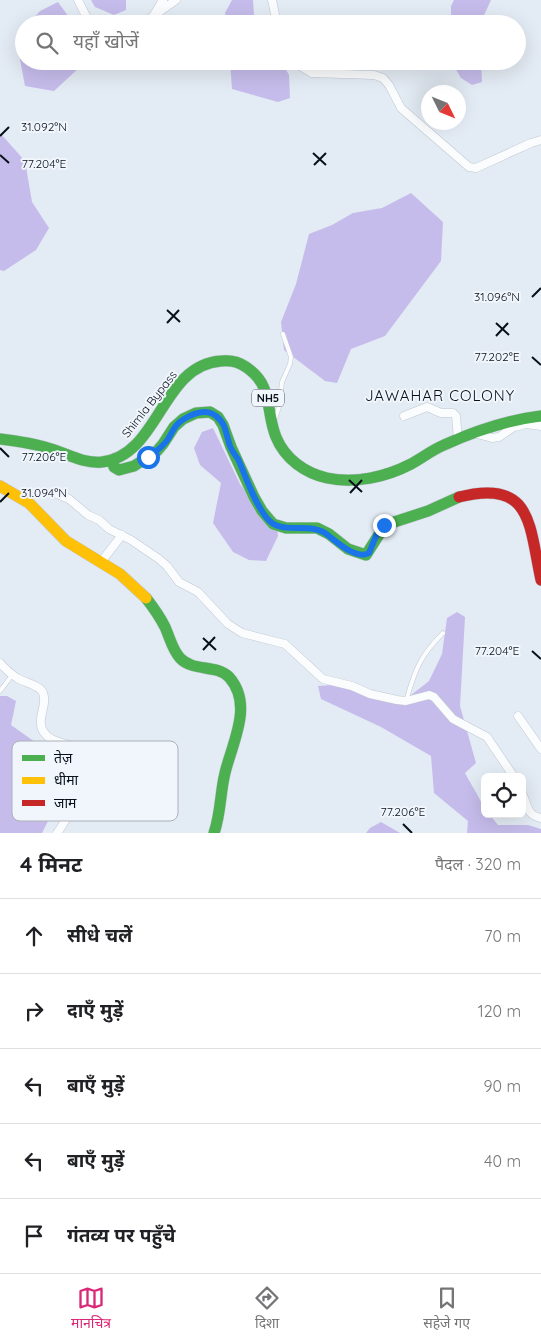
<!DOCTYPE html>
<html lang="hi">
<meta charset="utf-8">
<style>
:root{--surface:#fff;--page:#f6f6f6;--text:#202124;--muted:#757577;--line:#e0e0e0;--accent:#db2777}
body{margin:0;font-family:Quicksand,"Noto Sans Devanagari",sans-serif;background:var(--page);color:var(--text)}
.controls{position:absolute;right:15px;bottom:15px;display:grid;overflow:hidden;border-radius:8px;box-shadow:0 5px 20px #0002}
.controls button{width:45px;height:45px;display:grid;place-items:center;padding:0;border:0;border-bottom:1px solid var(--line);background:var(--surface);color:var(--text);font:25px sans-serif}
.compass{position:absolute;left:421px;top:85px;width:45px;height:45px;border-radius:50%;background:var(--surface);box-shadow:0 5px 20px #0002;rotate:133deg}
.stop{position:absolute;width:15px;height:15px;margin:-11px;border:4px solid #1a73e8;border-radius:50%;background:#fff}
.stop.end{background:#1a73e8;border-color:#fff;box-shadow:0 1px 5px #0008}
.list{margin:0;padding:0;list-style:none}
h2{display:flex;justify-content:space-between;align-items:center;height:65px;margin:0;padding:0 20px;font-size:21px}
h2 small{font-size:16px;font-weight:400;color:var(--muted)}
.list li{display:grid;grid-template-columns:32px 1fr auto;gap:15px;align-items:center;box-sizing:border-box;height:75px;padding:0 20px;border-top:1px solid var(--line)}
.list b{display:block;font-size:19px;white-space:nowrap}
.list em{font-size:16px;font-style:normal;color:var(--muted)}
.icon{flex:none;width:28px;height:28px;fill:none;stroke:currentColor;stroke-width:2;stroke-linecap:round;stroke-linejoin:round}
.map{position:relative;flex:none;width:541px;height:833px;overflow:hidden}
.search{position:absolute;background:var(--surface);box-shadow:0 5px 20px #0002;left:15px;right:15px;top:15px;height:55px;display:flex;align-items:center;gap:12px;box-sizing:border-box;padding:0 18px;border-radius:28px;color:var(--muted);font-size:19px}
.sheet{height:440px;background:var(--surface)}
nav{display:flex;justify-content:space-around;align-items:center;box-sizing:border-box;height:70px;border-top:1px solid var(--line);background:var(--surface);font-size:14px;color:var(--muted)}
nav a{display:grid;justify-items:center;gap:2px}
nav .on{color:var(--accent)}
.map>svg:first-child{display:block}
.forest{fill:#c6bceb}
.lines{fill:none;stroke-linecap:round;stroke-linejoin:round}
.lane-casing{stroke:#c0c8d2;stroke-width:5}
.street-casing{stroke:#c0c8d2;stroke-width:9}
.fast-casing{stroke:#c0c8d2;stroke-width:12}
.slow-casing{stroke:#c0c8d2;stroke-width:12}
.jam-casing{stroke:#c0c8d2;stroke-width:12}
.lane{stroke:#fbfcfd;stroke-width:4}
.street{stroke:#fbfcfd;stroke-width:8}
.fast{stroke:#4caf50;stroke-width:11}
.slow{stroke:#ffc107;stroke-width:11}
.jam{stroke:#c62828;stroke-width:11}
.route{stroke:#1a73e8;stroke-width:6}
.ticks{fill:none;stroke:#08101a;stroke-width:2}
.labels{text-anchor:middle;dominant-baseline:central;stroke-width:4;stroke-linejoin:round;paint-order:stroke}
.shield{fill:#f1f6fc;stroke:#4e555e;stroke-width:1}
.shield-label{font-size:11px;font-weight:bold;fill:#08101a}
.street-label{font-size:12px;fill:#08101a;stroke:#f1f6fc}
.quarter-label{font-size:15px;letter-spacing:1px;fill:#08101a;stroke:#f1f6fc}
.key{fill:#f1f6fc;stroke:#abb1b8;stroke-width:1}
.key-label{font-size:14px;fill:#08101a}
.ticks-label{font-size:12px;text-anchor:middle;fill:#08101a;stroke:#f1f6fc;stroke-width:4;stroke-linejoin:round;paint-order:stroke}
</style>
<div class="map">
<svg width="541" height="833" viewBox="0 0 541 833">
<rect width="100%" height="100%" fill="#e3ebf4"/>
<!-- forest -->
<path class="forest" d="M91 0H126V10L114 15 95 7Z
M232 0H253L254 15 259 24H226L225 13Z
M454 0H491L480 24H451V6Z
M58 2 74 24H28L40 11Z
M24 29V61H81L80 67 54 91 25 86 16 38Z
M230 61H281L289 75 290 98 278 102 232 89Z
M451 61H481L482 82 472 85 461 78Z
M0 133 25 161 32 202 49 228 36 250 4 271 0 270Z
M411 193 443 222 441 261 385 336 351 349 337 383 325 381 284 350 281 322 296 284 309 234 332 225 353 213 382 208Z
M213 428 240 484 256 505 276 518 278 536 266 561 249 560 233 552 213 523 221 483 200 465 194 448 202 432Z
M457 612 465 617 460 706 476 763 465 773C470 783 485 805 485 814H489L498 825H528L541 829V833H467L468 821 434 793 431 756 381 727 321 699 318 686 333 685 382 699H406L429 681 442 654 447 618Z
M0 696H7L16 701 11 725 49 752 61 774 48 798 49 819 42 833H0Z
M381 822 400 833H366L370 828Z"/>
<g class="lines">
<defs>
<path id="lane" d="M276 416 279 407 282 382 290 364 291 357 283 334
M0 691 13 674
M406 701C415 670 420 656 443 633"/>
<path id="street" d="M78 0 90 24
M272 0 277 24
M155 13 163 0
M142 24 176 0
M296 61 300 66 312 73 374 75 383 78 389 85 401 108 469 167 476 168 531 143 541 140
M404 416 427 407 441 413H453L456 416 458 439
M477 434 492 438 499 437 514 427 526 424 541 426
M57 494 69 499 88 515 99 520 109 529 131 540 159 559 167 566 179 582 198 592 228 624 242 633 285 644 323 679 352 686 370 694 397 700 406 701 429 695 434 697 453 719 487 737 514 777
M101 562 122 535
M0 663C5 669 11 674 17 678 25 683 40 685 43 693 48 705 36 719 43 731 52 746 72 741 82 752 95 765 67 821 57 833
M518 716 541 749
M522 793C528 805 526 815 541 818"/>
<path id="fast" d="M0 439C16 441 32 443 48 448 66 453 83 464 102 462 160 455 161 365 221 361 230 360 239 362 246 367 274 386 265 410 276 437 285 459 305 473 327 478 355 484 386 477 411 464 422 458 432 450 444 445 475 431 507 420 541 416
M112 460 114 467 119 470 134 466 157 451 163 444 174 427 183 419 196 413 210 412 218 417 223 425 231 447 254 497 262 511 273 524 286 528H317L329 534 348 549 366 555 385 525 428 511 459 497
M146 598C153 607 160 617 165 627 170 638 172 649 180 658 193 672 216 664 229 677 254 705 232 743 225 773 220 793 221 813 214 833"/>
<path id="slow" d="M0 486 29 503 66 541 120 574 146 598"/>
<path id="jam" d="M459 497C533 478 529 526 541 580"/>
</defs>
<!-- lane casing -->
<use href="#lane" class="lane-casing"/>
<!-- street casing -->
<use href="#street" class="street-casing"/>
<!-- fast casing -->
<use href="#fast" class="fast-casing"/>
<!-- slow casing -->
<use href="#slow" class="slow-casing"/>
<!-- jam casing -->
<use href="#jam" class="jam-casing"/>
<!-- lane -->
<use href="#lane" class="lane"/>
<!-- street -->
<use href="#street" class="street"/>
<!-- fast -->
<use href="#fast" class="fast"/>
<!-- slow -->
<use href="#slow" class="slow"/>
<!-- jam -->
<use href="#jam" class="jam"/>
</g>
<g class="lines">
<!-- route -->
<path class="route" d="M148 457C155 452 163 447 168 439 173 431 175 424 184 419 194 413 206 408 216 416 226 423 226 435 230 446 232 451 235 455 238 459 247 479 253 500 266 517 281 538 310 519 329 536 338 543 357 560 369 553L376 536 384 525"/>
</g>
<!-- ticks -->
<path class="ticks" d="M0 136 9 127M313 153 326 165M0 155 9 163M314 165 326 153M532 297 541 288M167 310 180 322M167 323 179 310M496 323 509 335M496 336 508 323M532 357 541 365M0 448 9 457M349 480 362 492M350 493 362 480M0 502 9 493M203 638 216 650M203 650 215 637M532 651 541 659M403 824 412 833"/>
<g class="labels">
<!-- shield labels -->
<rect class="shield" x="252" y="389.5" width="32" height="17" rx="4"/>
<g class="shield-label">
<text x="268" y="398">NH5</text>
</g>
<!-- street labels -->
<g class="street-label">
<text transform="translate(149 404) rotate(-52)">Shimla Bypass</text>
</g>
<!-- quarter labels -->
<g class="quarter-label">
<text x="440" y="395">JAWAHAR COLONY</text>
</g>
</g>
<!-- legend -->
<rect x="12" y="741" width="166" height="80" rx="8" class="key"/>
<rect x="22" y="755" width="23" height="6" fill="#4caf50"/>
<rect x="22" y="777" width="23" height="7" fill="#ffc107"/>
<rect x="22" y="800" width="23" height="6" fill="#c62828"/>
<g class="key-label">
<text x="54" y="763">तेज़</text>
<text x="54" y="785">धीमा</text>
<text x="54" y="808">जाम</text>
</g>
<g class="ticks-label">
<text x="44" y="131">31.092°N</text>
<text x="44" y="168">77.204°E</text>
<text x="497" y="301">31.096°N</text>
<text x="497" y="361">77.202°E</text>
<text x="44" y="461">77.206°E</text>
<text x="44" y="497">31.094°N</text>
<text x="497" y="655">77.204°E</text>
<text x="403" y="816">77.206°E</text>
</g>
</svg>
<div class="controls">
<button><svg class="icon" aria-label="locate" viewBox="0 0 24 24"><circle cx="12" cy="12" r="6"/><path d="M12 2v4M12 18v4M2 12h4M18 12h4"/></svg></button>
</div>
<svg class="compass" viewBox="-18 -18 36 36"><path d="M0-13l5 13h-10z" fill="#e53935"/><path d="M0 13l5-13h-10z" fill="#757577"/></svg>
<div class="stop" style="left:148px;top:457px"></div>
<div class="stop end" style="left:384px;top:525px"></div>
<div class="search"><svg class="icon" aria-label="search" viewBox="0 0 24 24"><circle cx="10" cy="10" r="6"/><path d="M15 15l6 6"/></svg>यहाँ खोजें</div>
</div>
<section class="sheet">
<h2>4 मिनट<small>पैदल · 320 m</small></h2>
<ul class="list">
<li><svg class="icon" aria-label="ahead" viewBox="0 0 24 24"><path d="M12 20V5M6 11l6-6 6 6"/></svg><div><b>सीधे चलें</b></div><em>70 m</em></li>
<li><svg class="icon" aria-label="right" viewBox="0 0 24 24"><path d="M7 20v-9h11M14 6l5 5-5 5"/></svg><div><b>दाएँ मुड़ें</b></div><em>120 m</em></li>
<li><svg class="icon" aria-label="left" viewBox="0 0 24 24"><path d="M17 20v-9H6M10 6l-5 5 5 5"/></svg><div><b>बाएँ मुड़ें</b></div><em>90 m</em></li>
<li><svg class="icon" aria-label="left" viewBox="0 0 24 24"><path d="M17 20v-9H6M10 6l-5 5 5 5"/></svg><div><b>बाएँ मुड़ें</b></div><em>40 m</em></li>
<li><svg class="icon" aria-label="arrive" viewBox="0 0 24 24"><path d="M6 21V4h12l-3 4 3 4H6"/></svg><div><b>गंतव्य पर पहुँचे</b></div></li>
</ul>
</section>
<nav>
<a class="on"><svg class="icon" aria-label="map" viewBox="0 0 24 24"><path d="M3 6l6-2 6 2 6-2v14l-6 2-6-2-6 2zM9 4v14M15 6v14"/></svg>मानचित्र</a>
<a><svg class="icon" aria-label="directions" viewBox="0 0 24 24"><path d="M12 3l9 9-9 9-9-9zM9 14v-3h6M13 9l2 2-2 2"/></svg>दिशा</a>
<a><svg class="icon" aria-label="saved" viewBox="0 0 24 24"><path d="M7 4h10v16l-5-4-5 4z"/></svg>सहेजे गए</a>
</nav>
